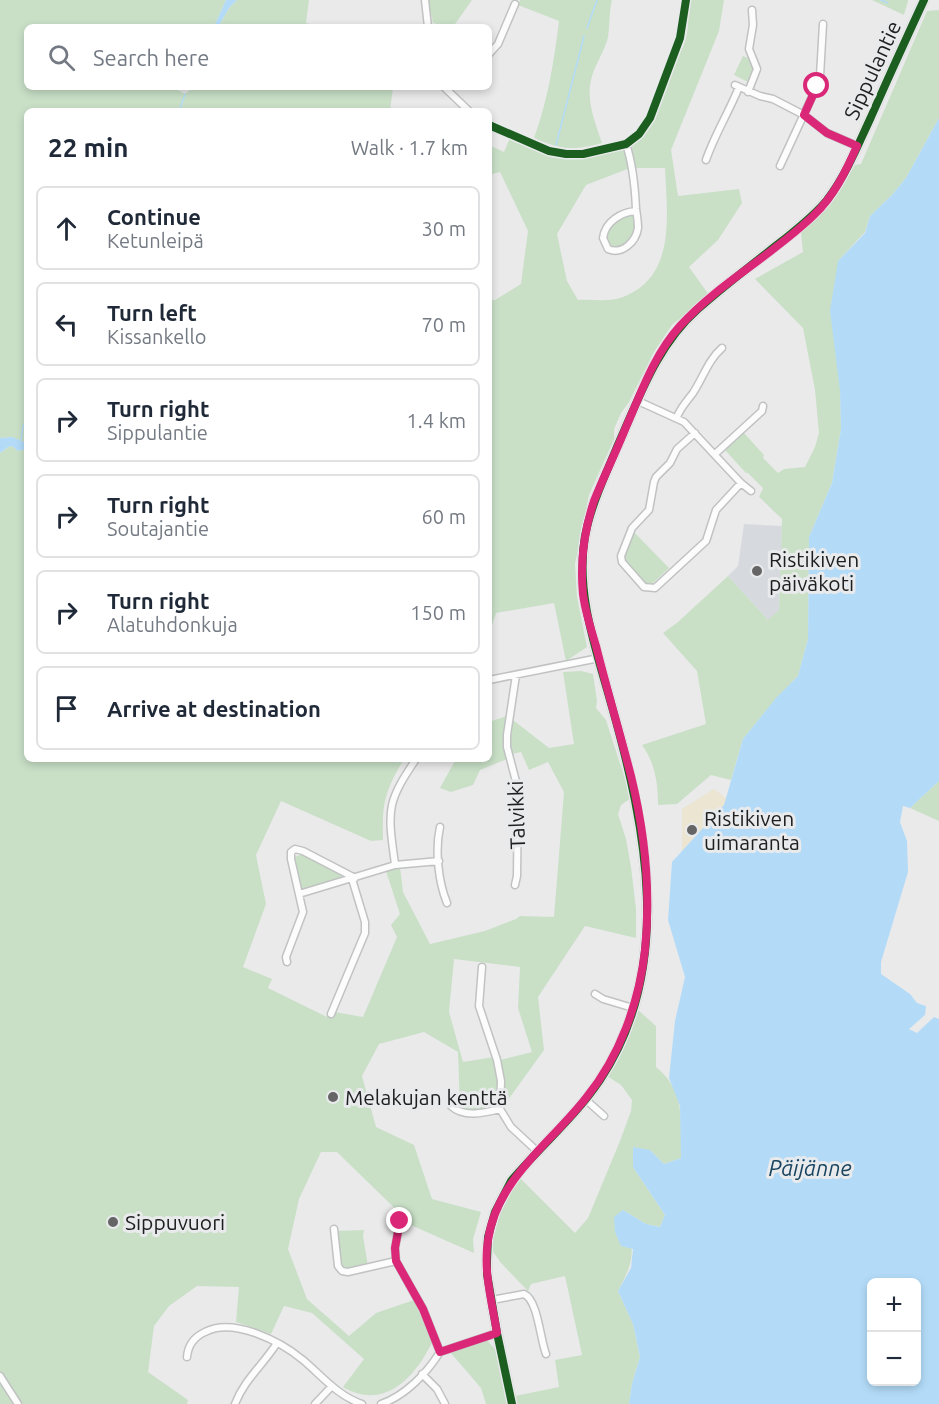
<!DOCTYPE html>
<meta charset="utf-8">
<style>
:root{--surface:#fff;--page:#f2f2f3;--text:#1f2937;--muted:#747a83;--line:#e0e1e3}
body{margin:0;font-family:Ubuntu,sans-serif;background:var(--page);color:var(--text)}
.controls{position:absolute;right:18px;bottom:18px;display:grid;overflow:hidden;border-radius:9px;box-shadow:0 3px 9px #0003}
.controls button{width:54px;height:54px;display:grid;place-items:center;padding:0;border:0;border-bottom:2px solid var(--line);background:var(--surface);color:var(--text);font:30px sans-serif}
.stop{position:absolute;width:18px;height:18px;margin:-14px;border:4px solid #db2777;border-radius:50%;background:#fff}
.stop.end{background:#db2777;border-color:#fff;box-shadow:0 2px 6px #0008}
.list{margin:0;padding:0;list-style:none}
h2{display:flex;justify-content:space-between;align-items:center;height:78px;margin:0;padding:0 24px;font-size:26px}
h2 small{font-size:20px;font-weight:400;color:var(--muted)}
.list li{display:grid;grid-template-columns:39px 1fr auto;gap:18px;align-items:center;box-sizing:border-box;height:84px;margin:0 12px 12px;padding:0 12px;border:2px solid var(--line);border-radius:9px}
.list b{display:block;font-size:22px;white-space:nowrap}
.list p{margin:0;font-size:20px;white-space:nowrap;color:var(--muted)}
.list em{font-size:20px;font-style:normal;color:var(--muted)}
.icon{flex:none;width:33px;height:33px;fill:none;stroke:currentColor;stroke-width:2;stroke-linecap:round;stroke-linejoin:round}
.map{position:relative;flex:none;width:939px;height:1404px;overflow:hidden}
.search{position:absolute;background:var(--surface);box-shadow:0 3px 9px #0003;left:24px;top:24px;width:468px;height:66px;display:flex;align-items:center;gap:15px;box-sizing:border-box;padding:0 21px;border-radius:9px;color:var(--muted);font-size:22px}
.panel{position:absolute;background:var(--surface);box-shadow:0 3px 9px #0003;left:24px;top:108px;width:468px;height:654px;border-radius:9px}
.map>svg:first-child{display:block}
.built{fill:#d6dade}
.green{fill:#c9e0c7}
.sand{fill:#ebe5d1}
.water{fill:#b3dbf8;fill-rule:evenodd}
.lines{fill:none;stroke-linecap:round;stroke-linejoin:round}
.stream{stroke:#b3dbf8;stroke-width:1.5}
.street-casing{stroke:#c1c2c2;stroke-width:9}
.secondary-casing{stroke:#c1c2c2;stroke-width:11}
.street{stroke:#fcfcfc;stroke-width:6}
.secondary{stroke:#fcfcfc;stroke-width:8}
.cycleway-casing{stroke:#e9eaec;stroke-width:11}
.cycleway{stroke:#1b5e20;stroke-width:8}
.route{stroke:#db2777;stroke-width:8}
.poi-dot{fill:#656566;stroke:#e9eaec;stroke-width:2}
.labels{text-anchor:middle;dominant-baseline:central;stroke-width:6;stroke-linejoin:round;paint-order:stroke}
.street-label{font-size:21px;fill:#1d1e1e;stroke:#e9eaec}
.poi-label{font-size:21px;fill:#1d1e1e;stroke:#e9eaec;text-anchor:start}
.water-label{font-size:22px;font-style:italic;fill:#194561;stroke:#e9eaec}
</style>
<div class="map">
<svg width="939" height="1404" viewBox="0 0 939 1404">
<rect width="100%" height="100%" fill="#eaeaeb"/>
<!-- built -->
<path class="built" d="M744 524 782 526 779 610 769 621 728 576 738 566Z"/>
<!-- green -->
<path class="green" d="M0 0H226L214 27H27V87H185L178 90 185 94 193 87H393L390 111H27V759H404C385 791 382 802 383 840L371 841 281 801 256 855 266 904 243 967 272 979 268 988 327 1017 329 1011 363 1017 397 937 391 925 400 914 386 871 400 867 403 892 430 944 485 931 516 919 520 916 554 917 564 792 548 762 529 770 521 752 512 754 510 736 513 720 549 748 574 744 563 672 581 671 593 674 597 701 596 708 606 720 631 798 621 805 618 814 626 839 631 867 636 909V938L585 926 538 997 544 1050 503 1107 504 1083 500 1060 532 1052 518 1008 520 967 454 959 449 1012 463 1062 494 1057 498 1082 496 1107 475 1110 460 1108 458 1052 424 1032 379 1044 362 1076 376 1127 414 1145 432 1199 481 1212 473 1239 474 1253 413 1226 337 1152H321L299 1199 288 1249 307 1299 349 1336 376 1313 414 1300 432 1343C427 1351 423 1360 417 1367 398 1393 372 1404 343 1387L364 1359 312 1313 284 1306 271 1334 236 1322 239 1287 197 1286 169 1306 154 1326 148 1372 188 1400 187 1404H0V453L8 447 12 446 18 451 26 448 12 437 0 438Z
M237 0H309L306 23 321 27H218L229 8Z
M428 0H472L453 27H450L433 23Z
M520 0H612C609 12 610 24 608 37 605 50 596 63 592 76 585 99 595 122 602 143 572 151 563 150 534 138 548 100 554 61 559 21L518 5Z
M689 0H724L719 31 671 150 678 196 739 189 742 203 718 240 689 267 709 295 672 325 654 352 629 402 621 413 614 429V439L589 495 575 564 577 597 587 647 566 661 554 603 496 613 489 634V300H495L521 284 528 231 500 172 489 175V145L504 152 510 138 555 156 578 158 618 150 625 151 630 168 586 185 557 234 567 281 578 300C591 299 608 302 620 298 677 279 667 215 665 168H636L631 145C658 120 665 89 678 55 691 38 687 20 689 0Z
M872 0H908V1L904 15Z
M939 10V118L906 178 892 195 870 216 865 232 838 261 841 429 832 483 809 537 808 639 798 676 776 699 743 739 731 780 711 775 677 804 658 805C658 783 655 763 642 745L706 724 697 671 663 633 678 622 728 576 768 620 779 610 782 519 759 497 763 488 748 473H746L724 449 743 432 764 455 763 458 778 473 784 469 805 467 815 447 819 433 815 390 803 328 755 279 803 252 801 233C823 213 840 191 855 165L861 164 927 11Z
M743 56 753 60 755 72 750 83 734 75Z
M634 214C635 232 634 236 620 248L609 246 606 240 607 230 625 216Z
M633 531 669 568 651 585 645 584 624 559V554Z
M507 716 504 735 507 759 480 770 473 785 451 792 440 788 456 759H489V722Z
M939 781V821L910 808Z
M302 854 342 873V878L304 890 301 888 294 859 295 857Z
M637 1009 656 1026V1067C686 1091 681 1123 681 1158L664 1164 650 1150 633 1167 665 1215 660 1227 646 1224 623 1210C633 1250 638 1254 618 1291L633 1324 640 1357 632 1384 629 1404H517L515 1396 559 1387 555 1360 582 1355 565 1276 531 1284 528 1291 501 1263 491 1249C494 1224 505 1199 521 1179L575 1233 588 1218 620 1141 631 1111 632 1100 621 1085 607 1076 630 1033Z
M364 1230 363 1236 368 1266 347 1270 343 1268 336 1231Z
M487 1340 498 1353 508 1404H486L481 1388 450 1352Z"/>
<!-- sand -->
<path class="sand" d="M714 789 727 799 724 805 682 851V809Z"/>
<!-- water -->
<path class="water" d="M226 0H237L229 8 218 27H214Z
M939 118V781L910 808 903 806 900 822 907 841 908 872 881 962V974L910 994 917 1003 926 1006 925 1015 909 1029 917 1033 934 1017 939 1019V1404H629L632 1384 640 1357 633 1324 618 1291 631 1268 633 1249 621 1246 615 1232 614 1217 623 1210 646 1224 660 1227 665 1215 633 1167V1147L650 1150 664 1164 681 1158 680 1106 669 1078 675 1021 685 977 668 920 672 862 724 805 743 739 776 698 798 676 808 639 809 537 832 483 841 429 840 391 830 311 838 261 865 233 870 216 892 195 906 178ZM916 1282V1382H872V1282Z
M12 437 24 442 26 449 18 451 12 446 8 447 0 453V438Z"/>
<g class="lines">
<!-- stream -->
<path class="stream" d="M881 0 888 3
M587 28 597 0
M179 111 185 94
M556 145 584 36
M21 440 23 426 27 421"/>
<defs>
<path id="street" d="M425 0 428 27
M489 54 498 44 515 4
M735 85 760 96 773 99 804 115 827 133 857 146
M444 87 469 111
M748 92 757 69 749 49 753 25 752 10
M489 125 549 151 566 154H583L626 144 639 134 650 118 680 38 686 0
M626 144C633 165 635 186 636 209 637 215 638 222 638 228 636 242 622 255 608 249L603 238C605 222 621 212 636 211
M706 160C715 134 729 112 739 87
M780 166 817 86 820 76 823 24
M638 401 684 422 741 483 751 491
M677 417C681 407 687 401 693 393 703 378 708 360 722 348
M695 433 677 449 670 463 656 477 654 482 649 510 632 528 621 556 622 562 644 587 655 588 706 541 716 510 741 483
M715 454 762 411 763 406
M489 680 599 658
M440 827C435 849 438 881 447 903
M395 865C393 846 388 824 392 805 396 788 407 773 416 759
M515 885 517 876 518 789 507 747V735L516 675
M299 894 395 865 439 861
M287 962 286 957 303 912 291 859V852L295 849 303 851 355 878
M482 967 479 1006 497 1060 501 1081 500 1109 511 1127 538 1152
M595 994 603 999 633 1008
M331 1014 365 933V922L352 879
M585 1099 604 1116
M451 1106C464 1118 484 1113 500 1109
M400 1221 395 1248 396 1261 423 1309 440 1352
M334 1229 338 1266 342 1271 348 1272 396 1261
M492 1300 524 1294C538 1300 540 1339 546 1354
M187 1357C188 1345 194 1337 205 1332 233 1317 280 1341 303 1360 322 1376 338 1396 362 1404
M422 1374 437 1389 445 1404
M0 1376 18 1404
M235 1404C244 1380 263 1365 277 1343
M315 1404 332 1386
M381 1404C405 1396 427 1373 440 1352L497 1333"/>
<path id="secondary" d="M512 1404 497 1333 487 1274V1260L488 1237 495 1212 511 1181C540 1147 575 1117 600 1080 675 968 646 828 612 707 597 652 575 594 585 536 591 505 605 476 617 447 639 398 657 345 698 309 725 285 754 263 782 241 798 228 814 216 827 200 846 175 858 145 871 117 888 78 906 39 924 0"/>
</defs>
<!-- street casing -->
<use href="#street" class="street-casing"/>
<!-- secondary casing -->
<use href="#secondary" class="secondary-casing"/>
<!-- street -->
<use href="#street" class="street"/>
<!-- secondary -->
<use href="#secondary" class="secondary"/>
<defs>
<path id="cycleway" d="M489 125 549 151 566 154H583L626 144 639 134 650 118 680 38 686 0
M512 1404 497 1333 487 1274V1260L488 1237 495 1212 511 1181C540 1147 575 1117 600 1080 675 968 646 828 612 707 597 652 575 594 585 536 591 505 605 476 617 447 639 398 657 345 698 309 725 285 754 263 782 241 798 228 814 216 827 200 846 175 858 145 871 117 888 78 906 39 924 0"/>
</defs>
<!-- cycleway casing -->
<use href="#cycleway" class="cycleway-casing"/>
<!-- cycleway -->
<use href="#cycleway" class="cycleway"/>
</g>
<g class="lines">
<!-- route -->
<path class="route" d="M400 1221 395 1248 396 1261 423 1309 440 1352 497 1333C492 1302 483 1271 488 1240 497 1179 550 1144 586 1098 620 1056 639 1003 645 950 651 892 645 833 631 776 620 733 607 690 596 646 591 629 585 611 583 594 580 563 584 531 594 501 604 476 616 452 626 427 641 393 654 355 680 326 719 283 773 255 814 215 834 196 846 171 857 146L827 133 804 115 817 86"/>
</g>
<!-- markers -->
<g class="poi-dot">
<circle cx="757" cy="571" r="6"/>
<circle cx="692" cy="830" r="6"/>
<circle cx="333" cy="1097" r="6"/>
<circle cx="113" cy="1222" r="6"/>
</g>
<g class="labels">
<!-- street labels -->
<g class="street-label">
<text transform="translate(872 70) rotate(-65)">Sippulantie</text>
<text transform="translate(516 815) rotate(-92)">Talvikki</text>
</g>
<!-- poi labels -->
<g class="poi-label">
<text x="769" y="559">Ristikiven<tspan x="769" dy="24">päiväkoti</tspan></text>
<text x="704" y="818">Ristikiven<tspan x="704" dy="24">uimaranta</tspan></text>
<text x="345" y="1097">Melakujan kenttä</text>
<text x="125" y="1222">Sippuvuori</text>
</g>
<!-- water labels -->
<g class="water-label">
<text x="810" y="1167">Päijänne</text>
</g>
</g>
</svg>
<div class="controls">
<button>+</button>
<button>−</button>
</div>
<div class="stop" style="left:817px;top:86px"></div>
<div class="stop end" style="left:400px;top:1221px"></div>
<div class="search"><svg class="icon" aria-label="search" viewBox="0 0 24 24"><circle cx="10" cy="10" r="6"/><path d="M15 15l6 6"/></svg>Search here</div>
<section class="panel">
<h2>22 min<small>Walk · 1.7 km</small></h2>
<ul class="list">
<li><svg class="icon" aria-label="ahead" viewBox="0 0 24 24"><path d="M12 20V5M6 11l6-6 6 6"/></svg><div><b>Continue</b><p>Ketunleipä</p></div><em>30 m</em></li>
<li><svg class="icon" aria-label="left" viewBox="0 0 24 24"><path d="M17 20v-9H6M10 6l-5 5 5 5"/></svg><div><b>Turn left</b><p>Kissankello</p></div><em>70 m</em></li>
<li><svg class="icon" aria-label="right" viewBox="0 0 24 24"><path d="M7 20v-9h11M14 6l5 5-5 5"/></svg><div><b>Turn right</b><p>Sippulantie</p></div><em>1.4 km</em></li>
<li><svg class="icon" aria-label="right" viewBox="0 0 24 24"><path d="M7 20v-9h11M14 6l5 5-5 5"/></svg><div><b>Turn right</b><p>Soutajantie</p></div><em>60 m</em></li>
<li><svg class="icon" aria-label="right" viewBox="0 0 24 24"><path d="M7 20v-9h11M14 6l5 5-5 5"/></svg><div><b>Turn right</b><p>Alatuhdonkuja</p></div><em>150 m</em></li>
<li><svg class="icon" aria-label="arrive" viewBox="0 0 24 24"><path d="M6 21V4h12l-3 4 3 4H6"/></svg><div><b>Arrive at destination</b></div></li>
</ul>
</section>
</div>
